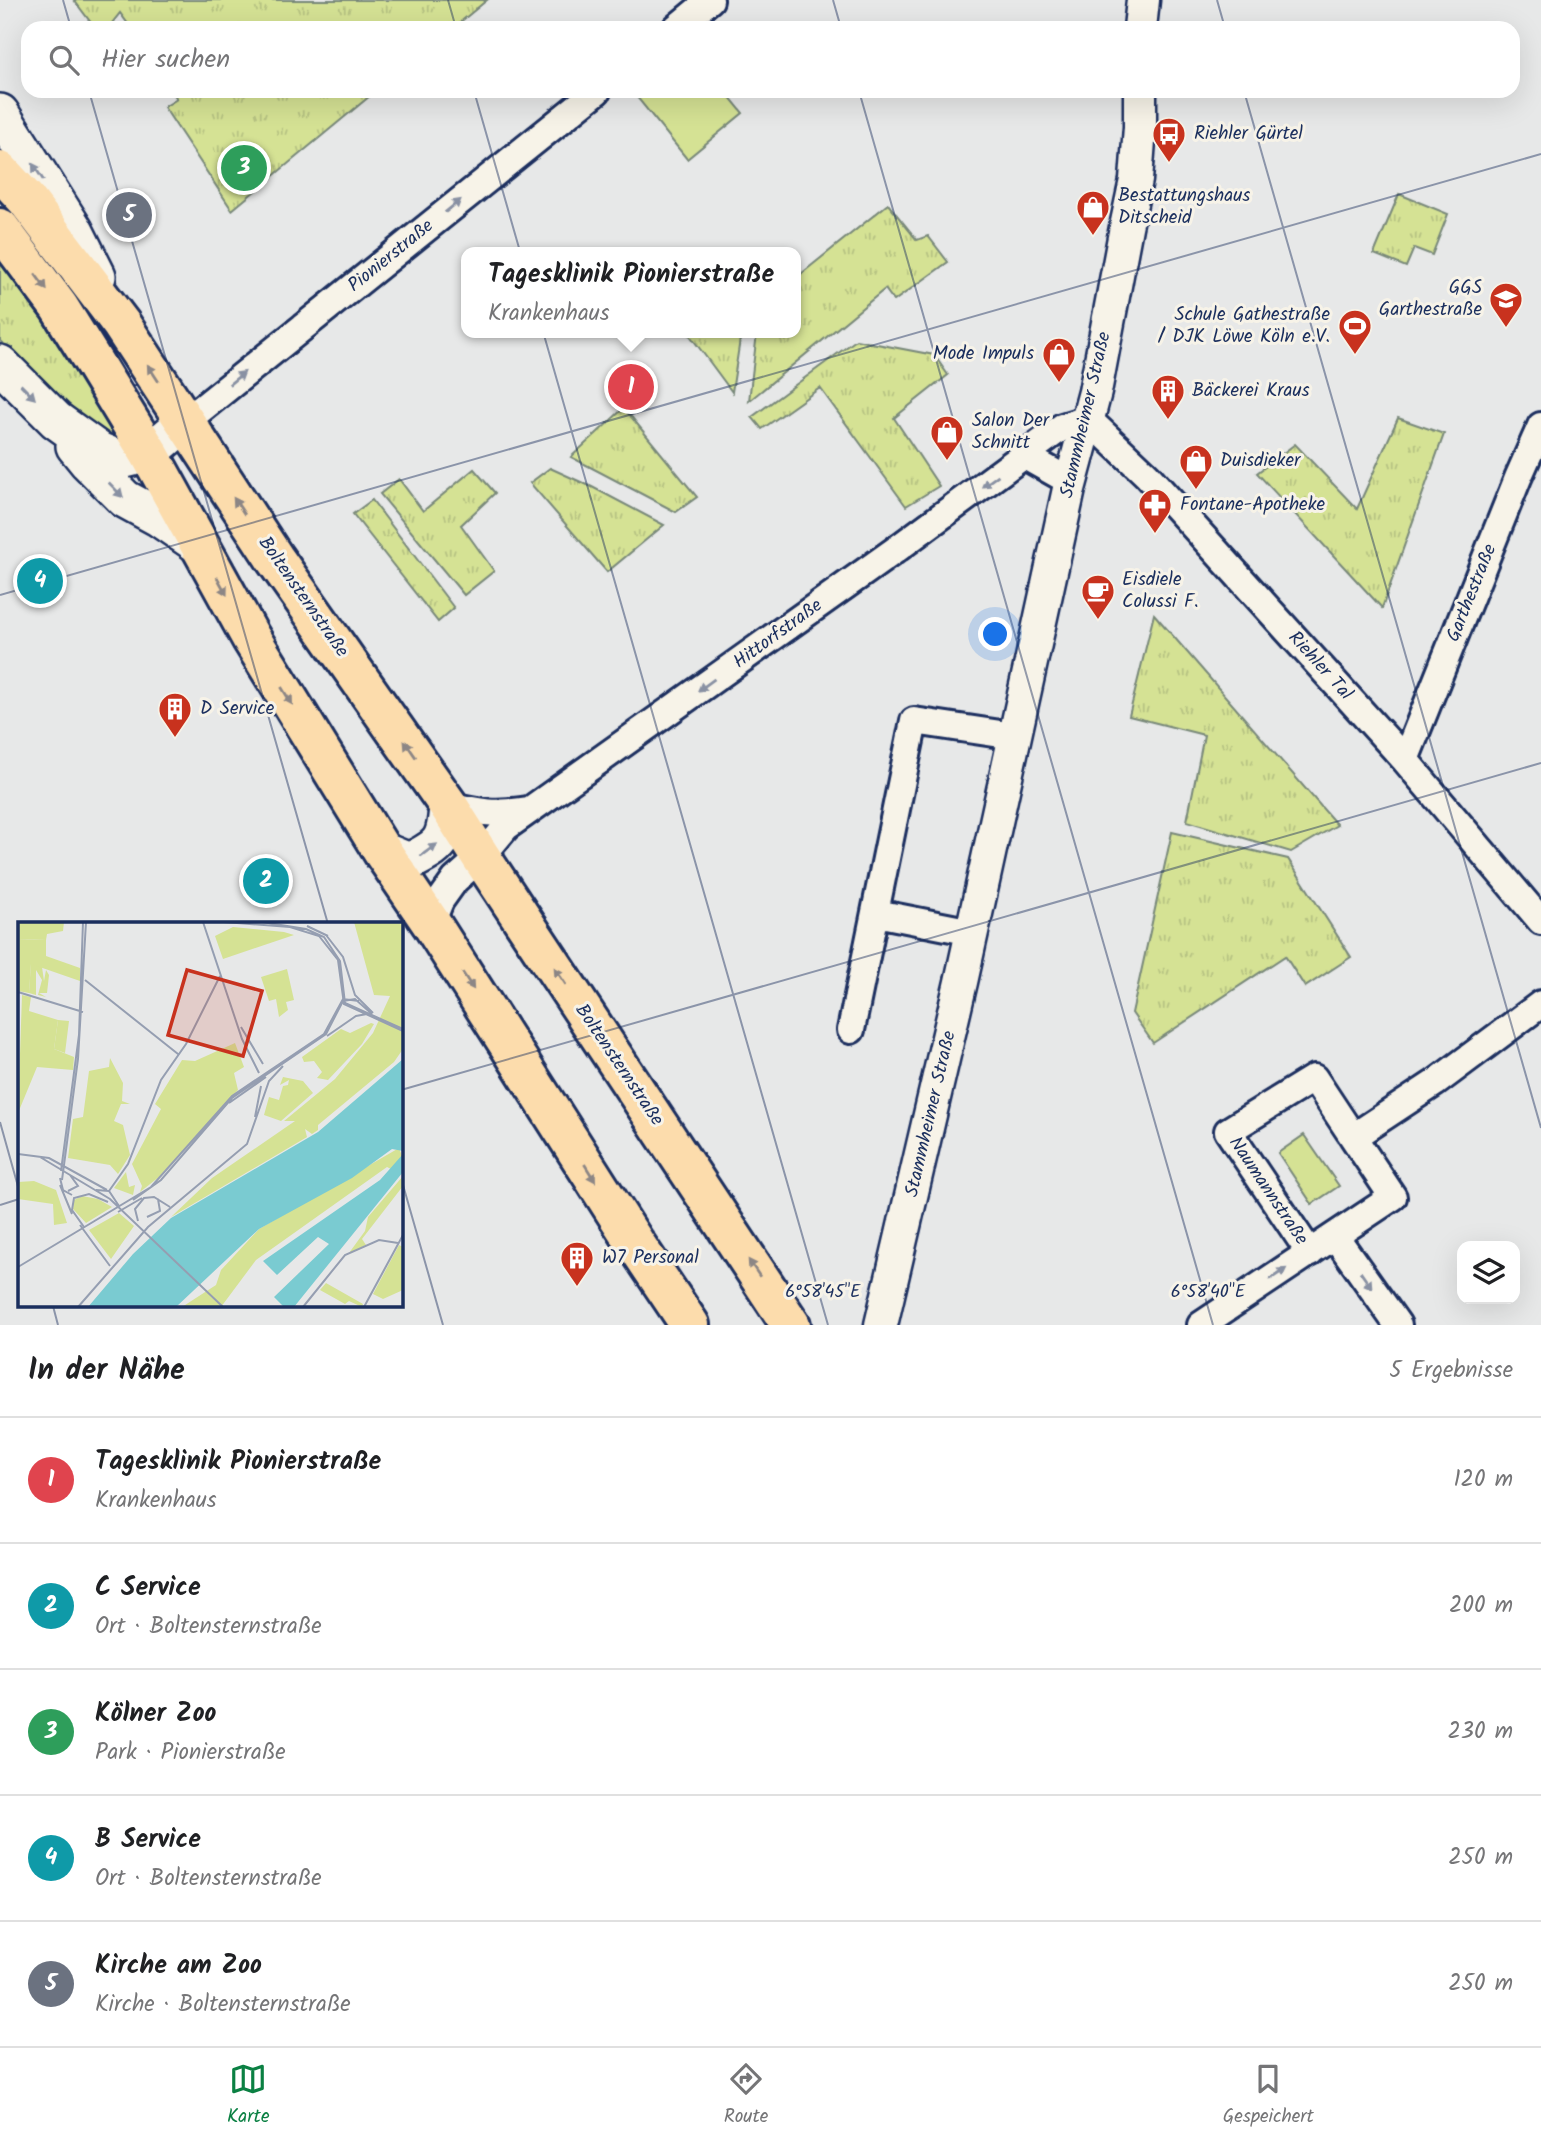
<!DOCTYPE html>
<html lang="de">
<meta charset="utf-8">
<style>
:root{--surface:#fff;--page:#f2f2f2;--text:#202124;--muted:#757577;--line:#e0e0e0;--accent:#0b8043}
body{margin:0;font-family:Kalam,sans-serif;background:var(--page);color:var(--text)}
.controls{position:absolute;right:21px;bottom:21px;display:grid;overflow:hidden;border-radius:14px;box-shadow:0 7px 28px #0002}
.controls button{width:63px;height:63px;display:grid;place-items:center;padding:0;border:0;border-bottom:2px solid var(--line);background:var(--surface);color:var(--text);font:35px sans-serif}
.you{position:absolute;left:996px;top:635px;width:24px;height:24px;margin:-18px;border:5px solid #fff;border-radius:50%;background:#1a73e8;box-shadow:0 0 0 10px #1a73e833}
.badge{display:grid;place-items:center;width:46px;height:46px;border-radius:50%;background:var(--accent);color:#fff;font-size:23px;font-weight:700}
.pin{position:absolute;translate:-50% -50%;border:4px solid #fff;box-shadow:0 2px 7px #0006}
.popup{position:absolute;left:461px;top:247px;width:340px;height:91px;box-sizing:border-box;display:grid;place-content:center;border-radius:14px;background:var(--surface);filter:drop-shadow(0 2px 5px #0005);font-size:23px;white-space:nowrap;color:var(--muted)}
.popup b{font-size:26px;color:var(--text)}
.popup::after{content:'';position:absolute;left:50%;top:100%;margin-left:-14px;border:14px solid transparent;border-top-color:var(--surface)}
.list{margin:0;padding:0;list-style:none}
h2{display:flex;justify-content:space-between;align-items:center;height:91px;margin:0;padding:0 28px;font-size:30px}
h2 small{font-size:23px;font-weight:400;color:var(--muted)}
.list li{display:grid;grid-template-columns:46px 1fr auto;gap:21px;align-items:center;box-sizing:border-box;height:126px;padding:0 28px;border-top:2px solid var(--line)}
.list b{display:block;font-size:26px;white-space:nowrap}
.list p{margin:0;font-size:23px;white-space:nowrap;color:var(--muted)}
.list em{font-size:23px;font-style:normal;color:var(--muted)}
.icon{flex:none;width:38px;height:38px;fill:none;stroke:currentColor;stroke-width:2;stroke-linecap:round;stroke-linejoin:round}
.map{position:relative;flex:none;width:1541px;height:1325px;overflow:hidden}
.search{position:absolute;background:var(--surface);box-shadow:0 7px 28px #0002;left:21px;right:21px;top:21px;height:77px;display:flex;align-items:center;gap:18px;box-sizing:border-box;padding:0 24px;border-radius:21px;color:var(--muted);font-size:26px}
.sheet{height:721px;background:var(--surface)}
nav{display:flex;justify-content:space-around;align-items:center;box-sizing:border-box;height:98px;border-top:2px solid var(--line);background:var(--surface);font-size:19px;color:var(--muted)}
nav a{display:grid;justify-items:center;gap:4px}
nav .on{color:var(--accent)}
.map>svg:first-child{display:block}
.grass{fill:url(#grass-tufts);stroke:#788879;stroke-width:2}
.pitch{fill:#d5e294;stroke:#788879;stroke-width:2}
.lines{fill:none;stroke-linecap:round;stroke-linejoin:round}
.minor-casing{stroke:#1b2f5e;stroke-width:32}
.tertiary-casing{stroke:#1b2f5e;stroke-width:37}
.secondary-casing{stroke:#1b2f5e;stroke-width:42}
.primary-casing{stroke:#1b2f5e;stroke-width:44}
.minor{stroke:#f7f3e8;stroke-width:26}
.tertiary{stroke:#f7f3e8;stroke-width:32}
.secondary{stroke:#f7f3e8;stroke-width:37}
.primary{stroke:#fcdcac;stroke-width:38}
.oneway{fill:#8991a3}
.oneway2{fill:#8c8685}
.ticks{fill:none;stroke:#1b2f5e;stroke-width:2;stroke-opacity:0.45}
.labels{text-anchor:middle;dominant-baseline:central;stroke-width:6;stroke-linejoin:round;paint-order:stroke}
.poi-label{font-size:19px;fill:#1b2f5e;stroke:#f7f3e8;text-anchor:start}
.street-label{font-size:19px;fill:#1b2f5e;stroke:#f7f3e8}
.inset-road{fill:none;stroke:#959eb1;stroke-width:2}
.view{fill:#c8321e;fill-opacity:0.15;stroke:#c8321e;stroke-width:3.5}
.inset-edge{fill:none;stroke:#1b2f5e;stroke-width:3.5}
.ticks-label{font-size:18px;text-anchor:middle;fill:#1b2f5e;stroke:#f7f3e8;stroke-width:6;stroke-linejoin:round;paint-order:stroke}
</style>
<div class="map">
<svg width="1541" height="1325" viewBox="0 0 1541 1325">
<defs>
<pattern id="grass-tufts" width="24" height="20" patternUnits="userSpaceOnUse" patternTransform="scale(1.75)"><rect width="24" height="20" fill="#d5e294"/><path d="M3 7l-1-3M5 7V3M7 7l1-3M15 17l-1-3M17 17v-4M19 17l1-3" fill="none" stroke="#b6c282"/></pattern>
</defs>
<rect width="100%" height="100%" fill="#e7e8e8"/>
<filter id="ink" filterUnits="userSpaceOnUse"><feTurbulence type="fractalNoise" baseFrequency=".0143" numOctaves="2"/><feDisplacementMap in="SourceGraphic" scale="14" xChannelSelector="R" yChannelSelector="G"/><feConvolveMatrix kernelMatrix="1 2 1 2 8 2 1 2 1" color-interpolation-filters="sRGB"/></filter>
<g filter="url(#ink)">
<!-- grass -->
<path class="grass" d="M74 0H487L453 28H131L120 13 108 28H95Z
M172 91H376L232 210 164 107 177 99Z
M1399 194 1448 214 1432 255 1414 248 1406 267 1374 254Z
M888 204 917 240 928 236 948 262 894 301 885 289 749 401 757 333H796V278Z
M0 249 118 435 108 436 101 434 0 341Z
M689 333H741L732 392 689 334Z
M856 340 934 355 948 375 894 418 939 486 906 506 820 388 762 429 752 417Z
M624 408 697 497 676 512 571 457Z
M1398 418 1444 434 1382 608 1257 473 1295 444 1357 509Z
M550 468 592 487 664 525 607 572 530 483Z
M474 469 495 493 461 525 494 571 464 595 380 494 399 479 423 511Z
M372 500 454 608 438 622 353 514Z
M1154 614 1337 825 1291 852 1187 821 1204 735 1129 716Z
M1172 832 1288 859 1351 957 1305 987 1285 956 1153 1043 1132 1013Z"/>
<!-- pitch -->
<path class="pitch" d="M643 91H725L743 113 687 159 636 96Z
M1304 1135 1339 1186 1312 1204 1278 1153Z"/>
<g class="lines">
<defs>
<path id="minor" d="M676 28 710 0
M185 422 597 91
M1025 456 1071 482
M1405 760 1518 478 1541 426
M448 805C481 813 495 815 528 810
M876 913 972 932
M431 923 440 901 455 880 481 857 506 827 894 551 1062 427 1088 419 1147 475 1405 760 1541 921
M851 1030 914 721 1014 736
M1335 1236 1398 1325
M1310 1253 1228 1131 1314 1078 1353 1137
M1201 1325 1393 1197 1353 1137 1435 1083 1541 1004"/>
<path id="tertiary" d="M1140 28 1143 0
M881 1325 961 982 1069 489 1095 392 1126 227 1136 180 1140 127V91"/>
<path id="secondary" d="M0 113 74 230 97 276
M0 364 56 420 99 451 121 460 149 453 185 422
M75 446 88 462 125 499 158 517 199 545
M382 851 409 862C441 846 446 842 448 805"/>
<path id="primary" d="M0 171 26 199 121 324 275 559 448 805 481 857 791 1325
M0 228 59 307 94 363 149 453 251 638 382 851 431 923 635 1243 690 1325"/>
</defs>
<!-- minor casing -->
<use href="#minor" class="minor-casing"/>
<!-- tertiary casing -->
<use href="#tertiary" class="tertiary-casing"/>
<!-- secondary casing -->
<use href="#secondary" class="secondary-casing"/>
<!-- primary casing -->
<use href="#primary" class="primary-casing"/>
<!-- minor -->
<use href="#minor" class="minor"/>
<!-- tertiary -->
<use href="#tertiary" class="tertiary"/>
<!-- secondary -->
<use href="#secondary" class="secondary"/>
<!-- primary -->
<use href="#primary" class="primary"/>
</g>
<!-- one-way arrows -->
<defs><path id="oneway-solid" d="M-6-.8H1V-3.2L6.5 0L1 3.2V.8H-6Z" transform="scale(1.75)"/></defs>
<g class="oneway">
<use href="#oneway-solid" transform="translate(38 172) rotate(-123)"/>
<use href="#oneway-solid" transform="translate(453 206) rotate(-39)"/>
<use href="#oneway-solid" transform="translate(237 378) rotate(-39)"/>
<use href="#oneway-solid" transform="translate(28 392) rotate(45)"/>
<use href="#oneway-solid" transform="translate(990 481) rotate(144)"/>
<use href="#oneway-solid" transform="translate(116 490) rotate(46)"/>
<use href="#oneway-solid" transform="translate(706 685) rotate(144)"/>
<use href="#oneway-solid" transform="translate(429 850) rotate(-36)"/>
<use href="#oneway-solid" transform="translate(1278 1274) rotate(-34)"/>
<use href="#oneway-solid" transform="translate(1366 1280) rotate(55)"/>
</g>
<g class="oneway2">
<use href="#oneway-solid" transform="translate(41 282) rotate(54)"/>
<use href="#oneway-solid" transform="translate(153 373) rotate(-123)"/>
<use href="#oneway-solid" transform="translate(239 506) rotate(-124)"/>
<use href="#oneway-solid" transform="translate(222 586) rotate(61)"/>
<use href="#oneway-solid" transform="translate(287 696) rotate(58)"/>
<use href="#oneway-solid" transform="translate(410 749) rotate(-125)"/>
<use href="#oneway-solid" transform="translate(560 976) rotate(-124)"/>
<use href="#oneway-solid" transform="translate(468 981) rotate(57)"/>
<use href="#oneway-solid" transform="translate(590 1173) rotate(58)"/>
<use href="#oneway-solid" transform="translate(754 1268) rotate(-124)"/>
</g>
</g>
<!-- ticks -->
<path class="ticks" d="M63 0 71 28M448 0 456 28M833 0 841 28M1217 0 1225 28M89 91 328 924M474 91 828 1325M859 91 1213 1325M1244 91 1541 1128M0 595 1541 154M401 1090 1541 763M0 1122 19 1190M401 1178 443 1325M0 1205 19 1199M53 1306 58 1325"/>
<!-- icons -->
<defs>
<symbol id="bus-pin" viewBox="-11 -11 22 30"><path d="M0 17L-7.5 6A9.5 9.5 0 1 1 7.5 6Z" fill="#c8321e" stroke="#f7f3e8"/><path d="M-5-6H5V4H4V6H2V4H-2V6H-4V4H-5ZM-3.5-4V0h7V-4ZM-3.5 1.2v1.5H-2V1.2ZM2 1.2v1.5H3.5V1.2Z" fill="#fff"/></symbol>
<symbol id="shop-pin" viewBox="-11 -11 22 30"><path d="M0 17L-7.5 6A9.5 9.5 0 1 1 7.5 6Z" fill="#c8321e" stroke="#f7f3e8"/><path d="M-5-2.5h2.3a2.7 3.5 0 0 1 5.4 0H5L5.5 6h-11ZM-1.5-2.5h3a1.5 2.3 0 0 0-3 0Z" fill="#fff"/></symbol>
<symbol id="school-pin" viewBox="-11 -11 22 30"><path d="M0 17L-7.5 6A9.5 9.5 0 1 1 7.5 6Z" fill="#c8321e" stroke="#f7f3e8"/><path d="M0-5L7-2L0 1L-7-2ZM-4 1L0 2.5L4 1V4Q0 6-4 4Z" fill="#fff"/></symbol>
<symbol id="stadium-pin" viewBox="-11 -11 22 30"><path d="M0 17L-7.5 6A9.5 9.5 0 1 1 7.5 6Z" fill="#c8321e" stroke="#f7f3e8"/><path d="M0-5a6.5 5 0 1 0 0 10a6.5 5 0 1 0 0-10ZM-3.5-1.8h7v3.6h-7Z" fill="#fff"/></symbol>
<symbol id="building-pin" viewBox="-11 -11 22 30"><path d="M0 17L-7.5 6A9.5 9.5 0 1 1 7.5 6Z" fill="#c8321e" stroke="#f7f3e8"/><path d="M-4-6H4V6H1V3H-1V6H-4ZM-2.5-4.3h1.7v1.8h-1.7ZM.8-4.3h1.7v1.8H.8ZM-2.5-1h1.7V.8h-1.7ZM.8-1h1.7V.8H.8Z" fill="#fff"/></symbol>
<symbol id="pharmacy-pin" viewBox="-11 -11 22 30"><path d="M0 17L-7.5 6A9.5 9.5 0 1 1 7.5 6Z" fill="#c8321e" stroke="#f7f3e8"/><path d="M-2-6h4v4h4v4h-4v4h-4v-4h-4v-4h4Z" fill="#fff"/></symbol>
<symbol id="cafe-pin" viewBox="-11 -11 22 30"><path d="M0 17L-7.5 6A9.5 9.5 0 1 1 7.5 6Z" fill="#c8321e" stroke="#f7f3e8"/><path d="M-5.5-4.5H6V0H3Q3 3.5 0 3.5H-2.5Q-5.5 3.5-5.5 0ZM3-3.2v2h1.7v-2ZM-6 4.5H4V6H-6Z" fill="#fff"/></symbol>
</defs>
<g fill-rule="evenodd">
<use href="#bus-pin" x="1150" y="115" width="38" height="52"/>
<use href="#shop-pin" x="1074" y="188" width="38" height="52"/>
<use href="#school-pin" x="1487" y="280" width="38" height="52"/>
<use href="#stadium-pin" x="1336" y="307" width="38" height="52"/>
<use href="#shop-pin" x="1040" y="335" width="38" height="52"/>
<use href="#building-pin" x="1149" y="372" width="38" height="52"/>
<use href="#shop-pin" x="928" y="413" width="38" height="52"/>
<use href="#shop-pin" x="1177" y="442" width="38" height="52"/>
<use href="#pharmacy-pin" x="1136" y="486" width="38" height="52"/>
<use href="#cafe-pin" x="1079" y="572" width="38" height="52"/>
<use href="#building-pin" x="156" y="690" width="38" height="52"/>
<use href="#building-pin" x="558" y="1239" width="38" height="52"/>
</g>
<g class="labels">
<!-- poi labels -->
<g class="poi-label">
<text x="1194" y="134">Riehler Gürtel</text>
<text x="1118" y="196">Bestattungshaus<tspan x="1118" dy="22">Ditscheid</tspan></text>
<text x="1482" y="288" text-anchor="end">GGS<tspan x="1482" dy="22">Garthestraße</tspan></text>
<text x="1330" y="315" text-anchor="end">Schule Gathestraße<tspan x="1330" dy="22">/ DJK Löwe Köln e.V.</tspan></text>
<text x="1034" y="354" text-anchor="end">Mode Impuls</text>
<text x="1192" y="391">Bäckerei Kraus</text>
<text x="972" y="421">Salon Der<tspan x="972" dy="22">Schnitt</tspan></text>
<text x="1220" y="461">Duisdieker</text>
<text x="1180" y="505">Fontane-Apotheke</text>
<text x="1122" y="580">Eisdiele<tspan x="1122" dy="22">Colussi F.</tspan></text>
<text x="200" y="709">D Service</text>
<text x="602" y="1258">W7 Personal</text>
</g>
<!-- street labels -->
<g class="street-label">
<text transform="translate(391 256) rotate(-39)">Pionierstraße</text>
<text transform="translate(1086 415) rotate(-77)">Stammheimer Straße</text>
<text transform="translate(1472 593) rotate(-68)">Garthestraße</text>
<text transform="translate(303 597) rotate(55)">Boltensternstraße</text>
<text transform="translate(778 634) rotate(-36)">Hittorfstraße</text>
<text transform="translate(1320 666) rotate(48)">Riehler Tal</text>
<text transform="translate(619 1065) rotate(56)">Boltensternstraße</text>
<text transform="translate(931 1114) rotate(-77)">Stammheimer Straße</text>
<text transform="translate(1268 1191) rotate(56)">Naumannstraße</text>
</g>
</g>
<!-- overview -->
<g transform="translate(18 922)">
<rect width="385" height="385" fill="#e7e8e8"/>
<path d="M0 0H46L45 9 29 12 28 18 0 17ZM336 0H385V127L376 140 300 203V208L294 212 287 207 289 215 153 295 194 256 277 199H266L317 157 355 111 372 74 356 73ZM13 41 24 45 26 59 28 48 31 53 29 71H21L28 75 20 73 24 58 18 48V73L11 71ZM269 47 276 78 268 80 270 88 261 95 258 77 251 79 243 55ZM4 73 13 75 11 89 40 98 36 127 56 135 55 148 19 145 0 191ZM353 101 356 102 344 122 310 158 299 156 304 150 296 139 286 140 284 135 323 107 332 111ZM217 121 226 145 216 151 220 168 141 255 122 270 124 264 114 242 143 187 137 182 164 138 177 139ZM92 136 105 161 104 179 112 182H103L96 199 105 203 112 233 100 252 92 243 50 236 55 197 65 195 71 149 91 145ZM265 155 285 159 295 171 263 199 246 193 251 175 261 178 265 164 270 163 271 158 262 163ZM381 226 384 234 373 247 369 245 238 338 203 385H164L198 363 203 348 241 307ZM108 250 111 265 117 263 115 273 96 266ZM385 254V264L344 317 348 323 331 331 347 309 350 295ZM16 259 38 268 49 301 36 303 35 282 0 277V260ZM64 274 80 277 94 285 68 301 55 287 56 278ZM101 291 116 304 93 337 71 308ZM381 323 385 325V368L365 377 355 372ZM308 361 345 382 344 385 331 379 327 382 302 368Z" fill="#d5e294"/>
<path d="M215 5 266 10 276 13 205 37 197 14ZM0 17 28 18V34L62 46V59L13 42 11 71 0 69ZM40 98 51 99 47 131 36 127Z" fill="#d5e294"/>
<path d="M385 137V229L374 227 334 256 241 307 158 385H70L115 332 153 296 300 210ZM385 232V250L276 385H266L256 375 311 322 300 315 259 353 245 339 362 258Z" fill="#7acbd1"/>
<path class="inset-road" d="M185 0 224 117 241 151M206 0 272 5 301 14 320 38 326 82 385 109M244 0 288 7 306 15 322 39 327 81 385 107M289 4 310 14M308 13 325 35 337 73 355 91M67 58 160 132M0 70 65 90M223 105 245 142M309 114 338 94 349 92M211 181 248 155M237 195 243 164M0 232 31 236 89 268M22 235 92 277 205 385M43 249 61 113 65 0M42 256 45 268 54 273M44 258 60 137 68 0M42 263 54 292M78 268 91 269 101 284M50 269 60 264 52 253M91 269 110 242 143 158 168 122 202 54M115 278 143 258 214 176 308 112 325 79 337 77 354 92M100 290 124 276M129 295 142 289 140 277M120 299 117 287 126 276 136 275 152 285M62 303 92 344M66 305 54 288 56 276 71 272 90 280M0 345 133 265 214 174 306 112 325 77 341 79M60 385 130 305 229 222 251 159 265 144M285 385 327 333 361 318 380 321M346 385 385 313"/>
<path class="view" d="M169 48 244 69 225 134 150 113Z"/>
<rect width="385" height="385" class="inset-edge"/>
</g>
<g class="ticks-label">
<text x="823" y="1297">6°58'45"E</text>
<text x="1208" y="1297">6°58'40"E</text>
</g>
</svg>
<div class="controls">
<button><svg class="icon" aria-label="layers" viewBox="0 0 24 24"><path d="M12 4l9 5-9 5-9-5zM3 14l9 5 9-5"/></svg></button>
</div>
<div class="you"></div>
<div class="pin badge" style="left:631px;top:387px;background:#e0444e">1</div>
<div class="popup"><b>Tagesklinik Pionierstraße</b>Krankenhaus</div>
<div class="pin badge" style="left:266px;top:881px;background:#0f9aa8">2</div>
<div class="pin badge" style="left:244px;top:168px;background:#2e9e5b">3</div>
<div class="pin badge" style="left:40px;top:581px;background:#0f9aa8">4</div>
<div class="pin badge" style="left:129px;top:215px;background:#6b7280">5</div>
<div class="search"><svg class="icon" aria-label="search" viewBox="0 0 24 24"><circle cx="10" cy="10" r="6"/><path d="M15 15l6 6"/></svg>Hier suchen</div>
</div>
<section class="sheet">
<h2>In der Nähe<small>5 Ergebnisse</small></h2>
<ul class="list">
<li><span class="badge" style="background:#e0444e">1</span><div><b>Tagesklinik Pionierstraße</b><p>Krankenhaus</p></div><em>120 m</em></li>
<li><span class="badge" style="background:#0f9aa8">2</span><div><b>C Service</b><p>Ort · Boltensternstraße</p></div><em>200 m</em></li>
<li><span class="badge" style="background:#2e9e5b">3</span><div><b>Kölner Zoo</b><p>Park · Pionierstraße</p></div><em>230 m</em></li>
<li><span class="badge" style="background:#0f9aa8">4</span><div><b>B Service</b><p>Ort · Boltensternstraße</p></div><em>250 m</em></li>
<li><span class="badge" style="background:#6b7280">5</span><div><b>Kirche am Zoo</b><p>Kirche · Boltensternstraße</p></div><em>250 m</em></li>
</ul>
</section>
<nav>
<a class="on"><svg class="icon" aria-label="map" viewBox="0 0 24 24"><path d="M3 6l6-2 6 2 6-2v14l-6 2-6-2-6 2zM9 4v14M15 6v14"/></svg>Karte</a>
<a><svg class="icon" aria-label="directions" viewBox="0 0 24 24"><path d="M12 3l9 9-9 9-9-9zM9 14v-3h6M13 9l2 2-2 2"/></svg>Route</a>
<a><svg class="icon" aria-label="saved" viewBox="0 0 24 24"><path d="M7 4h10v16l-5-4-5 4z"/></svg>Gespeichert</a>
</nav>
